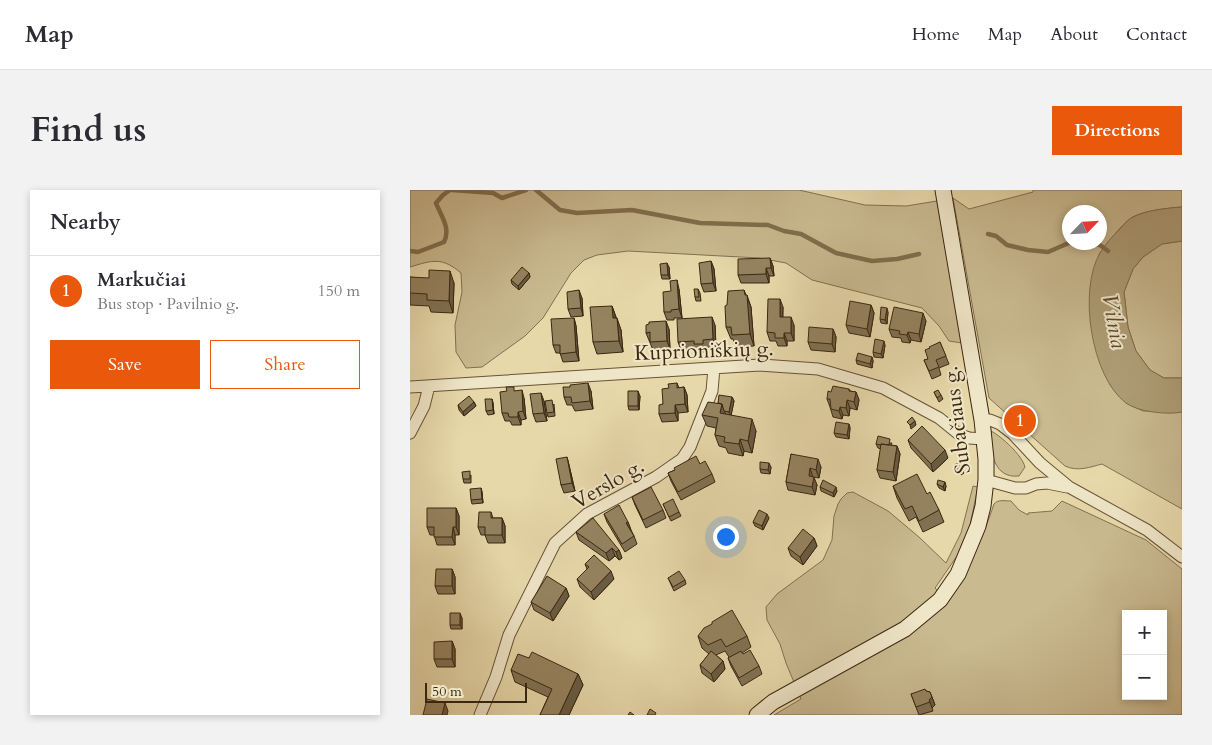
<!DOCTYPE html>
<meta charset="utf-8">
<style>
:root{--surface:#fff;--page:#f2f2f3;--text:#2b2b33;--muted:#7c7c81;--line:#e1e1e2;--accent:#ea580c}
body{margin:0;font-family:Cardo,serif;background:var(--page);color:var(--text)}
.controls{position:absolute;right:15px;bottom:15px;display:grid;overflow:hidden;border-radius:0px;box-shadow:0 2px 8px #0003}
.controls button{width:45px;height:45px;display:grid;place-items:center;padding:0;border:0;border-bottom:1px solid var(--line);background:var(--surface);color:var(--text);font:25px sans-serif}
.compass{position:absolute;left:652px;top:15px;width:45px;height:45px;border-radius:50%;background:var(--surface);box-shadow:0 2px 8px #0003;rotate:65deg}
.scale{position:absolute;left:15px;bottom:12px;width:102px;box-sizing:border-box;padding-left:5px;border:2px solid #3c270f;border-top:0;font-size:14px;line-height:18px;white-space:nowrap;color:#3c270f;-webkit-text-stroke:4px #efe6c8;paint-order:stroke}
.you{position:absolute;left:315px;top:346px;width:18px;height:18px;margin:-12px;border:4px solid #fff;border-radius:50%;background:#1a73e8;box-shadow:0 0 0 8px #1a73e833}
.badge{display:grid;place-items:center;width:32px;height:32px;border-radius:50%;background:var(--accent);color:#fff;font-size:16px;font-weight:700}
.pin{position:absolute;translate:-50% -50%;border:2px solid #fff;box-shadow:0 1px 5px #0006}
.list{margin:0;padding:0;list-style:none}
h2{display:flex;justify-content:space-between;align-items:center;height:65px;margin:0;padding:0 20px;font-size:21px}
h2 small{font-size:16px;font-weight:400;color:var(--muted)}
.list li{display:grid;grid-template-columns:32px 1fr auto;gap:15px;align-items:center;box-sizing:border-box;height:70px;padding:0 20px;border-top:1px solid var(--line)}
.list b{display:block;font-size:19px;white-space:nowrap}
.list p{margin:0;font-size:16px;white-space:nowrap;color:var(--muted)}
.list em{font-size:16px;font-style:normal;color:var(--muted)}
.actions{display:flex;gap:10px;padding:15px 20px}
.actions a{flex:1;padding:11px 0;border:1px solid var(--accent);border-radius:0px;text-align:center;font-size:18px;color:var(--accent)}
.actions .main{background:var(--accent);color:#fff}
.map{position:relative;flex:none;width:772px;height:525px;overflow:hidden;border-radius:0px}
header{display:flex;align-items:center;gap:30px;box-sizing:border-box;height:70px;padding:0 25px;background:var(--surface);border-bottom:1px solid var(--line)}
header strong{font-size:24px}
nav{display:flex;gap:28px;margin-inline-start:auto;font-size:18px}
.intro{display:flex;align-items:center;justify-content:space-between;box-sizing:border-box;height:120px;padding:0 30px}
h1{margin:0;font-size:35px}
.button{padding:12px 22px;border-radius:0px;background:var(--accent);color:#fff;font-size:18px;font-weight:700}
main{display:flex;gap:30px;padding:0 30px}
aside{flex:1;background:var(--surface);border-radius:0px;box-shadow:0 2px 8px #0003}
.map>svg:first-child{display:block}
.green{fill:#caba90;stroke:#837050;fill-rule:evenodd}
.water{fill:#ad9c75;stroke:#806d4c}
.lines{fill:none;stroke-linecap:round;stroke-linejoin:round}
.stream{stroke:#806d4c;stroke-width:4.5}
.street-casing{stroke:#675336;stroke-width:13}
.secondary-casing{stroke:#3c270f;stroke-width:17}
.street{stroke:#efe6c8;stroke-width:11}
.secondary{stroke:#efe6c8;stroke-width:15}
.wall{fill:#807153;stroke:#3c270f}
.shaded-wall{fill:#685c43;stroke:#3c270f}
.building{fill:#958360;stroke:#3c270f}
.labels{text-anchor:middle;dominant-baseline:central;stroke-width:4;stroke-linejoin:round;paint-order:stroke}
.street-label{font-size:21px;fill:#3c270f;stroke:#efe6c8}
.water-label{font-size:22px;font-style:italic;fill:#5e4a2e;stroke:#efe6c8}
</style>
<header>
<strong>Map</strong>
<nav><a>Home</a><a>Map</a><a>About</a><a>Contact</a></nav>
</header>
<div class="intro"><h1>Find us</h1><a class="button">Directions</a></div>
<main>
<aside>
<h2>Nearby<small></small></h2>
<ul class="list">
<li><span class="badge">1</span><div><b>Markučiai</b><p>Bus stop · Pavilnio g.</p></div><em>150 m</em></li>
</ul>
<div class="actions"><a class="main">Save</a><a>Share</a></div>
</aside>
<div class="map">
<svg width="772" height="525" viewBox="0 0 772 525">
<rect width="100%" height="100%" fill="#e7d8aa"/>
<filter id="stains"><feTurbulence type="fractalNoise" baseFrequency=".004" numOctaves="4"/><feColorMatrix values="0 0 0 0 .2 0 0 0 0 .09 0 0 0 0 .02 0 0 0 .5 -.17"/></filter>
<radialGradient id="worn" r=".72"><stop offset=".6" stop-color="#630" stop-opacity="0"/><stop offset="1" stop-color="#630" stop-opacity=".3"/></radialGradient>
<!-- green -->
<path class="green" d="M0 0H389L455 15 496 16 527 11 552 153 539 151 529 136 512 118 402 90 376 73 349 68 218 61 187 65 174 70 161 83 133 128 115 146 72 177 56 178 46 162 45 135 52 102 51 83C32 67 23 70 0 77Z
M623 0H772V17C759 18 731 21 721 28 709 37 699 52 689 64L700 195 716 213 733 221 772 222V319L692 274C680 277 668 282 655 276L579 208 543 8 559 19 623 2ZM660 22H690V52H660Z
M772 51V188H754L740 180 726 161 718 137 714 102 723 79 733 67 752 54Z
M581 241C591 246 612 265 615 277L609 286C584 289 579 261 581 241Z
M563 296 568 297 560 335 547 366 525 398 536 409C560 380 572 349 584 314 588 309 595 311 601 311L609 320 618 325V323L642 321 652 311 736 350 772 379V525H364L391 509 376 473 370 454 357 430 356 417 367 404 413 370 422 350 424 326 428 314 431 309 437 303 443 302 478 321 509 347 536 373 551 343ZM716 424H753V506H716Z"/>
<!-- water -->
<path class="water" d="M772 17V51L752 54 733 67 723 79 714 102 718 137 726 161 740 180 754 188H772V222C758 225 728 222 716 213 681 187 668 100 690 63 695 55 702 46 709 40 713 36 718 29 723 27 737 20 757 18 772 17Z"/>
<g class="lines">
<!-- stream -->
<path class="stream" d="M42 0 83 3 92 8 116 0
M126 0 150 20 167 23 222 20 290 33 358 35 374 41 391 44 426 63 462 71 487 69 509 64
M578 44 586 46 597 55 618 60 638 62 661 52
M669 52 690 55 698 61
M0 61 8 62 34 52C41 38 31 26 26 13L33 5 40 0"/>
<defs>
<path id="street" d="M0 197 350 175 408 179 473 198 529 228 550 245 559 248 574 249
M572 230H580L590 234 603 244 630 273 659 297 737 340 772 367
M0 243 14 216 19 196
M576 290 605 298H616L626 294 637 293 657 297
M70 525 86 487 99 445 145 353 177 324 246 287 272 269 280 257 302 201 304 178"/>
<path id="secondary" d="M347 525 363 512 495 439 530 410 548 384 568 336 573 316 576 290V269L572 230 533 0"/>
</defs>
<!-- street casing -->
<use href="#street" class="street-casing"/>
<!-- secondary casing -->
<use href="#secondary" class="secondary-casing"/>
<!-- street -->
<use href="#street" class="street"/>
<!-- secondary -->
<use href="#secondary" class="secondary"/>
</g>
<!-- wall -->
<path class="wall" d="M360 68 363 76 364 86H359V93H331L328 85Z
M301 71 304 79 306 101 294 102 291 94Z
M259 77 260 89H252L251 85Z
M119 83 120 87 109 100 102 94 101 90Z
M0 87 44 93 43 123 21 122 19 116 0 115Z
M269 99 272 128H264V130H257L254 122 261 101Z
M288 99 290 103 291 111H286L285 107Z
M337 105 341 117 344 156 326 157 323 149H321L316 137Z
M172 108 173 126 161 127 158 119Z
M461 115 464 123 460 147 439 143 436 135Z
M202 116 211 140 213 162 187 164 183 152Z
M373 117V127L384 135V151H377V156H368L366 151H360L357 142Z
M478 122 477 134 471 133 470 129Z
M164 128 166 136 169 171 153 172 150 163H146L143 155Z
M516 131 511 152 501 150 500 153 492 152 491 148 482 147 479 139Z
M305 135 306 157 296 158V162H287L286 159 271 160 268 152Z
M259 139 260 159 243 160 236 143Z
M423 139 426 147 425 162 401 160 398 152Z
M530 152 539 174 529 178 531 185 522 189 514 170 518 169 520 158Z
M475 155 473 168 464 167 463 162Z
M462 167 463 171 462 178 447 174 446 170Z
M267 193 269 198 274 197 277 205 278 222 268 223V231L252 232 249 224 259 198Z
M439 199 440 201 446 202 449 210 447 220 440 218 439 226 433 225 432 229 423 227 420 217 417 209 421 202Z
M105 201 114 208 116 229 111 230V235H102L100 231H95L92 223Z
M181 201 183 219 165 221 162 215H157L154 207Z
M524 202 531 205 533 209 529 212Z
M230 206 229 220H219L218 216Z
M322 207 324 211 321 225 346 241 342 263 334 261 333 266 318 263 316 258 309 256 305 245 306 238 297 236 292 225 308 213Z
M82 209 83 213 84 224 78 225 76 221Z
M134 211 137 231 126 232 123 224Z
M64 212 66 216 54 226 49 220 48 215Z
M144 214 145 226 138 227 137 223Z
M604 226 613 234 611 236 605 230Z
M439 234 440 238 439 249 426 247 424 243Z
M498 250 538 268 523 282 501 258Z
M482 253 481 255 487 256 490 264 486 291 470 288 467 280 471 259 468 258 466 254Z
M381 264 411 277 409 288 403 287 407 295 405 305 378 300 376 292Z
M157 267 159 275 165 301 154 303 151 295Z
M549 273 554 283 551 285 545 279 544 275Z
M290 274 302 284 305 292 271 310 261 291 258 283 265 280Z
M361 277 360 284 351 283 350 279Z
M61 285V293H54L53 289Z
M527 294 536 296 535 301 529 298Z
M483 296 517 304 529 320 534 332 513 342 506 327 499 331 487 308Z
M410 297 427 301 424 307 411 301Z
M71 298 72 302 73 313 62 314 61 310Z
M222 307 253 320 256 328 236 338 225 315Z
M253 314 269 322 271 326 261 331Z
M46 318 49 326V345H45V355H27L24 345H20L17 337Z
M81 322 83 328H92L95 336V353H78L75 345H71L68 337Z
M194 324 218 332 221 340 224 346 227 354 215 362 197 332Z
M359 328 353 340 345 336 343 332Z
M166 342 209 360 212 368 209 370 205 366 199 371 169 350Z
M404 348 407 356 393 375 381 366 378 358Z
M175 374 204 389 184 410 170 397 167 389 177 379Z
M42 379 45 387V404H28L25 396Z
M258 388 275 390 276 394 264 401Z
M156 398 159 406 143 431 124 420 121 412Z
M52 428V439H41L40 435Z
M288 446H337L341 457 332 463 333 464 349 476 352 484 332 496 321 476 318 468 319 467 315 461 306 465 313 471 315 479 304 492 292 483 290 475 299 464 292 458Z
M42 451 45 459V477H27L24 469Z
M119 468 168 484 173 495 159 525H130L138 507 105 492 101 480Z
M516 501 520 502 525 515 522 518 523 521 509 525 501 504Z"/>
<!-- shaded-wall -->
<path class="shaded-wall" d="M360 68 363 76 364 86 361 78Z
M301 71 304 79 306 101 303 93Z
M257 73 259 77 260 89 258 85Z
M356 78 359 86V93L356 84Z
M40 81 44 93 43 123 39 111Z
M119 83 120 87 109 100 108 96Z
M267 90 269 99 272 128 269 119Z
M169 100 172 108 173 126 171 118Z
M334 100 341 117 344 156 340 144Z
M370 109 373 117 372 135 370 127Z
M461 115 464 123 460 147 457 139Z
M202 116 206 128H203Z
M477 118 478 122 477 134 475 130Z
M513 123 516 131 511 152 509 144Z
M302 127 305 135 306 157 303 149Z
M381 127 384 135V151L381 143Z
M164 128 166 136 169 171 166 162Z
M207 128 211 140 213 162 209 151Z
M256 131 259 139 260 159 257 151Z
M423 139 426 147 425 162 422 154Z
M498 142 501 150 500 153 497 145Z
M374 143 377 151V156L374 148Z
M474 151 475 155 473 168 471 164Z
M462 167 463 171 462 178 460 174Z
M178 193 181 201 183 219 180 211Z
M274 197 277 205 278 222 275 214Z
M112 200 114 208 116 229 113 221Z
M228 201 230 206 229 220 228 216Z
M446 202 449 210 447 220 444 212Z
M131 203 134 211 137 231 134 223Z
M322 207 324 211 321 226 319 222Z
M82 209 83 213 84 224 83 220Z
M437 210 440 218 439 226 436 218Z
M64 212 66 216 54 226 53 222Z
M312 214 316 226 310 223Z
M265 215 268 223V231L265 223Z
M430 217 433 225 432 229 429 221Z
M108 222 111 230V235L108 227Z
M342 229 346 241 342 263 338 251Z
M612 230 613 234 611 236 610 232Z
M505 231 506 235 501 239 500 235Z
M439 234 440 238 439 249 437 245Z
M330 249 334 261 333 266 329 254Z
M487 256 490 264 486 291 483 282Z
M535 260 538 268 523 282 521 274Z
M157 267 159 275 165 301 162 293Z
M408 269 411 277 409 288 406 280Z
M359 273 361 277 360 284 358 280Z
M400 278 403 287 402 294 399 286Z
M404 287 407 295 405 305 402 297Z
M535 292 536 296 535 301 533 297Z
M426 297 427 301 424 307 423 303Z
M71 298 72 302 73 313 72 309Z
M46 318 49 326V345L46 337Z
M357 324 359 328 353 340 352 336Z
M92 328 95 336V353L92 345Z
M218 332 221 340 219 341 216 333Z
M43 337 45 345V355L42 347Z
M404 348 407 356 393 375 390 367Z
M202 358 205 366 199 371 196 363Z
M209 360 212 368 209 370 206 362Z
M42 379 45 387V404L42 396Z
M201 381 204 389 184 410 181 402Z
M156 398 159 406 143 431 140 423Z
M50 423 52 428V439L50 435Z
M42 451 45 459V477L42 469Z
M313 471 315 479 304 492 301 484Z
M168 484 173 495 159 525H149Z
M522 507 525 515 522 518 519 510Z
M35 513 38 521 37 525H32Z"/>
<!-- building -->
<path class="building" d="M360 68 361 78H356V84L328 85V69Z
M301 71 303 93 291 94 289 73Z
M257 73 258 85H251L250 74Z
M112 77 119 83 108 96 101 90Z
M19 80 40 81 39 111 17 110V104L0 103V87L19 88Z
M267 90 269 119 261 120V122H254L253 102 261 101 260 91Z
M284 99H288L289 107H285Z
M169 100 171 118 158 119 157 102Z
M334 100 335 105H337L340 144 322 145 321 137H316L315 116 317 115 318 101Z
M358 109H370V127H381V143H374V148H365V143L357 142Z
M440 111 461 115 457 139 436 135Z
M202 116 203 128H207L209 151 183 152 180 117Z
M471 117 477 118 475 130 470 129Z
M484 117 513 123 509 144 498 142 497 145 489 144 490 141 479 139Z
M302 127 303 149 293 150V154H284V151L268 152 267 129Z
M164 128 166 162 150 164V155H143L141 129Z
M256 131 257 151 240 152V142L236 143V135L239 134V132Z
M399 137 423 139 422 154 398 152Z
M465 149 474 151 471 164 463 162Z
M530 152 536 166 526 170 529 177 519 181 514 170 518 169 515 160 520 158 519 157Z
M448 163 462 167 460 174 446 170Z
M178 193 180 211 162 213 161 207H154L153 197H160V195Z
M267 193V198L274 197 275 214 265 215V223L249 224V215L253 214 252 199 259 198 258 194Z
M423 196 439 199V201L446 202 444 212 437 210 436 218 430 217 429 221 421 219 420 209H417L418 201 421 202Z
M96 197H104V201L112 200 113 221 108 222V227H99L98 223H92L90 202 97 201Z
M528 200 531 205 527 208 524 202Z
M218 201H228V216H218Z
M131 203 134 223 123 224 120 204Z
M309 205 322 207 319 222 314 221 312 214 308 213Z
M59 206 64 212 53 222 48 215Z
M75 209H82L83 220 76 221Z
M142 210 144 222 137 223 135 211Z
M298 212 312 214 310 223 342 229 338 251 330 249 329 254 314 252 315 247 305 245 308 228 292 225Z
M605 224 612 230 610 232 604 226Z
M502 227 505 231 500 235 497 232Z
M426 232 439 234 437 245 424 243Z
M512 236 535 260 521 274 498 250Z
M468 246 480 249 479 255 471 254V255L466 254Z
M471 254 487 256 483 282 467 280Z
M381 264 408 269 406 280 400 278 399 286 404 287 402 297 376 292Z
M286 266 290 274 295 271 302 284 268 302 258 283 265 280 264 278Z
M157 267 162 293 151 295 146 269Z
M350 272 359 273 358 280 350 279Z
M549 273 552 279 549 281 544 275Z
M60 281V289H53L52 282Z
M507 284 517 304 520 302 529 320 509 331 502 316 495 319 483 296Z
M413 290 426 297 423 303 410 297Z
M528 290 535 292 533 297 527 294Z
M241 297 253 320 233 330 222 307Z
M71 298 72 309 61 310 60 299Z
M263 309 269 322 259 327 253 314Z
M209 315 218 332 216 333 224 346 212 354 194 324Z
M17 318H46V337H43L42 347H24V337H17Z
M349 320 357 324 352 336 343 332Z
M69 322H81V328H92V345H75V337H68Z
M183 328 209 360 206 362 202 358 196 363 166 342Z
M393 339 404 348 390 367 378 358Z
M184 365 201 381 181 402 167 389 179 377 175 374Z
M26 379H42V396H25Z
M269 381 275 390 263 397 258 388Z
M137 386 156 398 140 423 121 412Z
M322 420 337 446 316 457 311 449 298 455 288 446 294 438 302 434V432Z
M40 423H50V435H40Z
M42 451V469H24V452Z
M340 460 349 476 329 488 318 468 331 461 333 464Z
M301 461 313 471 301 484 290 475Z
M122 462 168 484 149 525H130L142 499 101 480 108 464 119 468Z
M515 499 516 501 520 502 522 507 519 510 520 512 506 517 501 504Z
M17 509 35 513 32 525H13Z
M240 519 246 523 245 525H237Z
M220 522 224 525H218Z"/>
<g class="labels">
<!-- street labels -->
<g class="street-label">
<text transform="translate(294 161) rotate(-2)">Kuprioniškių g.</text>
<text transform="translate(547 230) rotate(-97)">Subačiaus g.</text>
<text transform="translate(198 294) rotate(-30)">Verslo g.</text>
</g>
<!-- water labels -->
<g class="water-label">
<text transform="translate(704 131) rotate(80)">Vilnia</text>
</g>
</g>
<rect width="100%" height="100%" filter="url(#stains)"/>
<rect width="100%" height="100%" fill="url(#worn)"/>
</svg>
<div class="controls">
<button>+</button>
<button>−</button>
</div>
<svg class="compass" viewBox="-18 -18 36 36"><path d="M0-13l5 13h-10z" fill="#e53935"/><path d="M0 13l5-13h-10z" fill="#7c7c81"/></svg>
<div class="scale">50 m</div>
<div class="you"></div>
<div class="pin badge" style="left:610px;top:231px">1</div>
</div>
</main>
